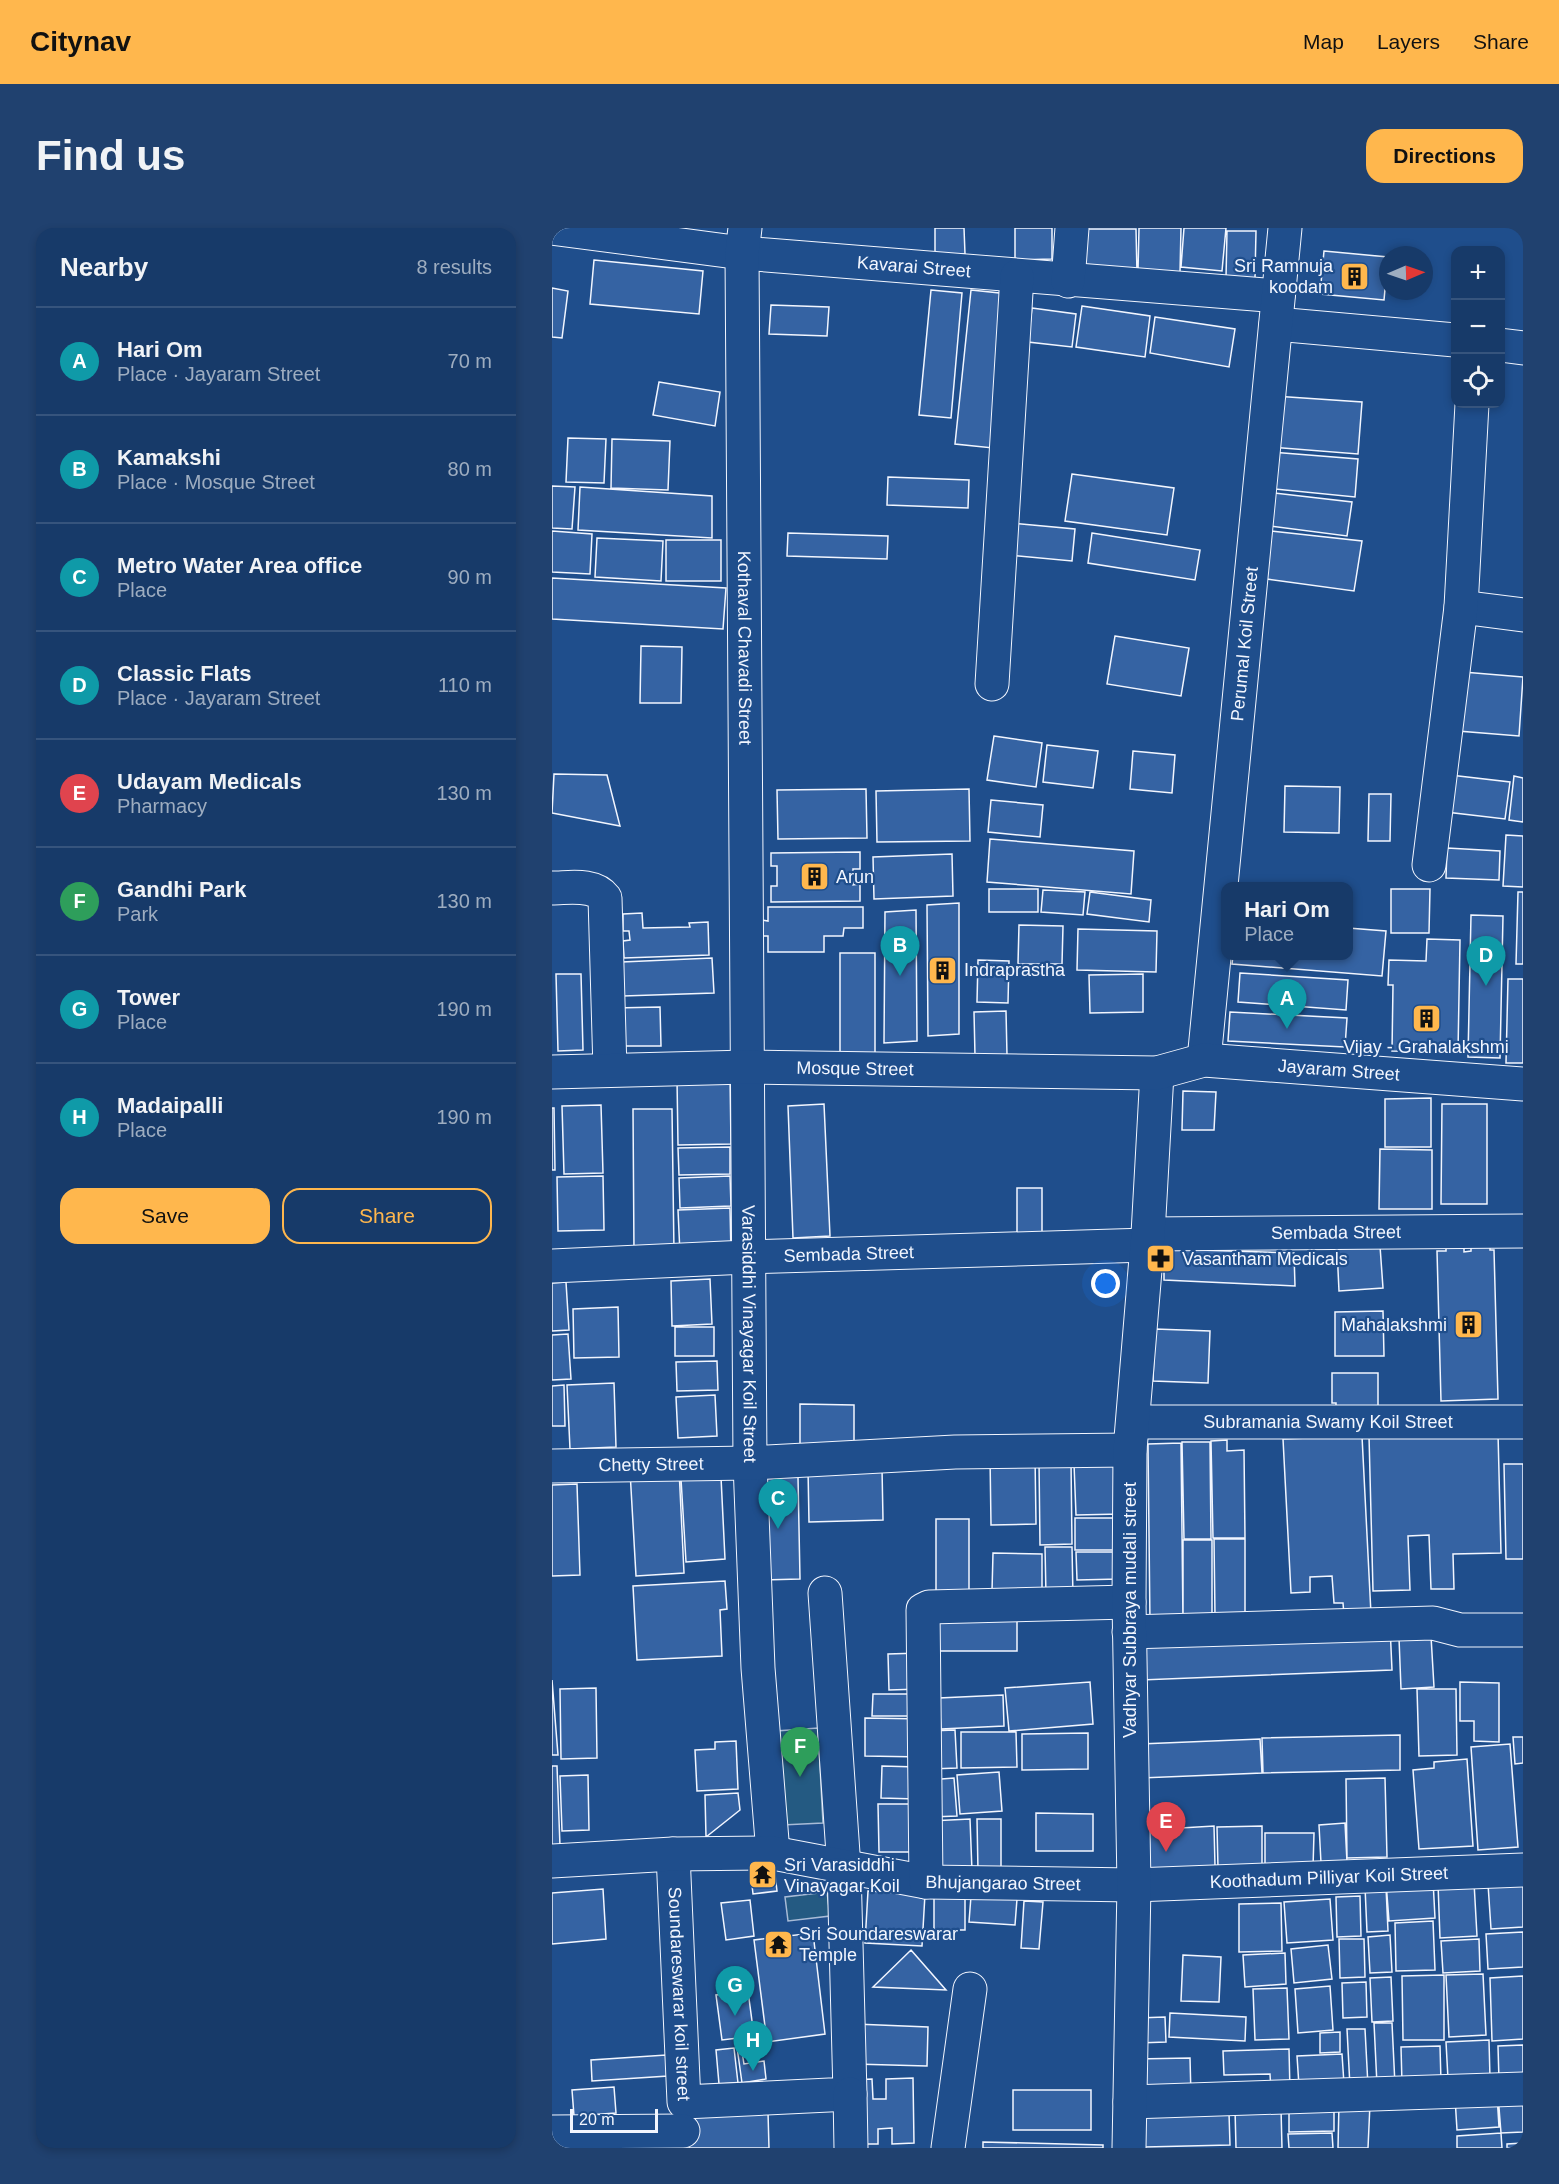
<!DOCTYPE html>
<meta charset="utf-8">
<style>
:root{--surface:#173a69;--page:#20416f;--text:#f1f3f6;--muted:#9eadc0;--line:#36547d;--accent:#ffb74d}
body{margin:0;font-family:Arial,sans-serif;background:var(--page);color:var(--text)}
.controls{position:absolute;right:18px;top:18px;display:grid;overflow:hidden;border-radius:12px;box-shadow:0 3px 9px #0003}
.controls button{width:54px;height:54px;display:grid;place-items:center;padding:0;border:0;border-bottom:2px solid var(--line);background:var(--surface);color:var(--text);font:30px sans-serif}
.compass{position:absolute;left:827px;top:18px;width:54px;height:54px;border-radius:50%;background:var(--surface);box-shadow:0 3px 9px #0003;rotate:88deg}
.scale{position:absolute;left:18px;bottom:15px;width:88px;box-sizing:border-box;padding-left:6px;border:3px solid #f2f6ff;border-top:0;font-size:16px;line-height:21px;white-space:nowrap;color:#f2f6ff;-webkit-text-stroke:4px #1f4e8c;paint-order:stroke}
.you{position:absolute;left:554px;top:1056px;width:21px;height:21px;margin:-15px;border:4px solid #fff;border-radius:50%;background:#1a73e8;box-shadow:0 0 0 9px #1a73e833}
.badge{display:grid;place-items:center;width:39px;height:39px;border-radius:50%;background:var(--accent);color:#fff;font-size:20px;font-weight:700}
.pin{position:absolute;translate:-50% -50px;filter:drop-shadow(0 2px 3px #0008)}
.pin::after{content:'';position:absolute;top:32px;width:21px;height:18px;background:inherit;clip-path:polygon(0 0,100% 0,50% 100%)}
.popup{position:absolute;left:669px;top:654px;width:132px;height:78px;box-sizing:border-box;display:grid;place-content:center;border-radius:12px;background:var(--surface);filter:drop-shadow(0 2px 4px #0005);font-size:20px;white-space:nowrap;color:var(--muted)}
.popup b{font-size:22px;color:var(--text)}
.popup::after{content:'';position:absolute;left:50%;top:100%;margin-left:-12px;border:12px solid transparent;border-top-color:var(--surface)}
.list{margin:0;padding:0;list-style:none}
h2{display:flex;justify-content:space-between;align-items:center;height:78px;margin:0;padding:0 24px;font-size:26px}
h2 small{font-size:20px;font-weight:400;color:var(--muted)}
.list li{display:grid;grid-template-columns:39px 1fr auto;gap:18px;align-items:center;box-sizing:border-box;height:108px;padding:0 24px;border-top:2px solid var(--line)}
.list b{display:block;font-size:22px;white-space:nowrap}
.list p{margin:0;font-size:20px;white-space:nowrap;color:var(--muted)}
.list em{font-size:20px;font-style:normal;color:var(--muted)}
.actions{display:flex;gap:12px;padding:18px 24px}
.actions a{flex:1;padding:14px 0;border:2px solid var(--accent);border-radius:18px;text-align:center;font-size:21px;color:var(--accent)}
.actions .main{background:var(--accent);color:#111}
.icon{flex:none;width:33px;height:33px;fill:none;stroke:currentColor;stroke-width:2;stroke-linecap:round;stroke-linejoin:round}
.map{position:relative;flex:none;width:971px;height:1920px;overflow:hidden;border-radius:18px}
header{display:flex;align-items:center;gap:36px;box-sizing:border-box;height:84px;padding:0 30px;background:var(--accent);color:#111}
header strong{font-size:28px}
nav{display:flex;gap:33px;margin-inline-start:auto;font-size:21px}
.intro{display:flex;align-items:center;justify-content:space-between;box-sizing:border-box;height:144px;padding:0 36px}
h1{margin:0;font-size:42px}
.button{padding:15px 27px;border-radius:18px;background:var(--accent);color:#111;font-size:21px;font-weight:700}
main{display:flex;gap:36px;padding:0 36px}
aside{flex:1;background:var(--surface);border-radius:18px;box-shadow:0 3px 9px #0003}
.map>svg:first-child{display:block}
.green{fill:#245a82;stroke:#a8bbd7;stroke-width:1.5}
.building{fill:#3563a3;stroke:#f2f6ff;stroke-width:1.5}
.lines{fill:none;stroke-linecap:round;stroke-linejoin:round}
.minor-casing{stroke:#f2f6ff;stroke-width:35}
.major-casing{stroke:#f2f6ff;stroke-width:35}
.minor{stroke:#1f4e8c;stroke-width:33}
.major{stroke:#1f4e8c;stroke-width:33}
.labels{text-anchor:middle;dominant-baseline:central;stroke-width:4.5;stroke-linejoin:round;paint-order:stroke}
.poi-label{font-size:18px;fill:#f2f6ff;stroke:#1f4e8c;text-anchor:start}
.street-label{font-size:18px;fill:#f2f6ff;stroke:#1f4e8c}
</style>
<header>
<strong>Citynav</strong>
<nav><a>Map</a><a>Layers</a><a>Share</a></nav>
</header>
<div class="intro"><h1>Find us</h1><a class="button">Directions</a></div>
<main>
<aside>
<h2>Nearby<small>8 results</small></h2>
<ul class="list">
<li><span class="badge" style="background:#0f9aa8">A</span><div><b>Hari Om</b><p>Place · Jayaram Street</p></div><em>70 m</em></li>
<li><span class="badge" style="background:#0f9aa8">B</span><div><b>Kamakshi</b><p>Place · Mosque Street</p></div><em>80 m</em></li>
<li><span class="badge" style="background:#0f9aa8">C</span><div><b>Metro Water Area office</b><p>Place</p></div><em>90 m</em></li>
<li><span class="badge" style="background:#0f9aa8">D</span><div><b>Classic Flats</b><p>Place · Jayaram Street</p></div><em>110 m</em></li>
<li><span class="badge" style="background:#e0444e">E</span><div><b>Udayam Medicals</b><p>Pharmacy</p></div><em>130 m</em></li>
<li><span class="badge" style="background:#2e9e5b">F</span><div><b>Gandhi Park</b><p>Park</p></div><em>130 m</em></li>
<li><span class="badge" style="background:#0f9aa8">G</span><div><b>Tower</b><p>Place</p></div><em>190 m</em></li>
<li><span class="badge" style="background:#0f9aa8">H</span><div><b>Madaipalli</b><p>Place</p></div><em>190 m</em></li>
</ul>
<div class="actions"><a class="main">Save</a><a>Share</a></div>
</aside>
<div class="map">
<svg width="971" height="1920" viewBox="0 0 971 1920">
<rect width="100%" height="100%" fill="#1f4e8c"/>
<!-- green -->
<path class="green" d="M266 1500 271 1595 230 1597 224 1503Z
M275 1664 278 1688 236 1693 233 1669Z"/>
<!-- building -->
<path class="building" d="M383 0H412L413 26H383Z
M463 0H500V31L463 32Z
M587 0H629L628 44 586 43Z
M632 0H674L670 43 629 39Z
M527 1H584L585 46H527Z
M675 3H704L703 50H674Z
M772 23 836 29 832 72 768 66Z
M42 32 151 43 147 86 38 76Z
M0 60 16 63 10 110 0 109Z
M379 62 410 65 399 190 367 187Z
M419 62 457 66 441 220 403 216Z
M219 77 277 79 275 108 217 106Z
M530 78 598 88 593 129 524 119Z
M480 80 524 86 520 119 476 114Z
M603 89 683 101 677 139 598 125Z
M107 154 168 164 163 198 101 187Z
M722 168 810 174 806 226 718 219Z
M16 210 54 211 52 255 14 254Z
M60 211 118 213 116 262 59 260Z
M719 224 806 231 803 269 714 260Z
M520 246 622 260 615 307 513 293Z
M336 249 417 252 416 280 335 277Z
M0 258 23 259 20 301 0 300Z
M28 259 160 268V310L26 302Z
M714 264 800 274 795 308 710 297Z
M458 295 523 301 520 333 455 327Z
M0 303 40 306 38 346 0 344Z
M719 303 810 313 802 363 715 351Z
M236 305 336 308 335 331 235 328Z
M540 305 648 322 643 352 536 335Z
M45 310 111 313 109 353 43 349Z
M114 312H169V353H114Z
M0 350 174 360 171 401 0 391Z
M563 408 637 420 629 468 555 456Z
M89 418 130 419 129 475H88Z
M911 444 971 449 967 508 906 503Z
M442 508 490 515 484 559 435 552Z
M495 517 546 523 541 560 491 554Z
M581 523 623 527 620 565 578 561Z
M2 546 55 547 68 598 0 585Z
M898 547 958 554 953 591 894 584Z
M962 548 971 550V594L957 592Z
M733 558 788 559 787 605 732 604Z
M314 561 315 610 226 611 225 562Z
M417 561 418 613 325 614 324 563Z
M817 566H839L838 613H816Z
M439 572 491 577 488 609 436 604Z
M954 607 971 608V659L951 658Z
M438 611 582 623 579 666 435 654Z
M895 620 948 623 947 652 894 650Z
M308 624V641H301V657L308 656V673L219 674V658H225V638H219V625Z
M400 626 401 668 322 671 321 629Z
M437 661H486V684H437Z
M839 661H878L877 705H839Z
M491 662 533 664 531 687 489 684Z
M538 664 599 672 597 694 535 686Z
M966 664H971V736H964Z
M407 675V806L376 808 375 677Z
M216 679H311V700H292L291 708H272V724H216V708H210V692L216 693Z
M364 682 365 813 332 815 333 684Z
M90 685 91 700 138 699 137 695 156 694 157 727 72 730 71 713 78 712 77 703H71V686Z
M919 687 951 688 948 830 916 829Z
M467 697 511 698 510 736H466Z
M796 700 834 703 830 748 680 736 681 728H796Z
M526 701 605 703 604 744 525 742Z
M875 711 908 712 906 824 840 823 841 757H836L837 732 874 733Z
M288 725H323V827L288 828Z
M160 730 162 765 71 768 70 734Z
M426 732 457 733 456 775 425 774Z
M688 745 796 752 794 782 686 774Z
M4 746H29L31 822 6 823Z
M591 746V784L538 785 537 747Z
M956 751H971V835H954Z
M108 779 109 818H62V780Z
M454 783 455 827 423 828 422 784Z
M678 784 795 790 793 819 676 813Z
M178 850 179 916 126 917 125 851Z
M631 863 664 864 662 902H630Z
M879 870V919H833V871Z
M272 876 278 1008 241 1010 236 878Z
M890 876H935V976H889Z
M49 877 51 945 12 946 10 878Z
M0 880H2L3 942H0Z
M81 881H120L122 1024 82 1025Z
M178 919V946L127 947 126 920Z
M828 921 880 922V981H827Z
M51 948 52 1002 6 1003 5 949Z
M178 948 179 978 128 980 127 950Z
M465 960H490V1009H465Z
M178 980 179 1025 128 1026 126 982Z
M912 1017V1024L919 1023V1018L938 1017V1022H942L946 1171 889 1173 885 1023H894V1018Z
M828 1018 831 1060 787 1063 785 1021Z
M612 1021 742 1025 743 1058 612 1052Z
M158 1051 160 1096 120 1098 119 1053Z
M14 1054 17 1102 0 1103V1055Z
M66 1079 67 1129 22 1130 21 1081Z
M831 1083 832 1128H783V1084Z
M123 1099H162V1128H123Z
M603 1101 658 1103 656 1155 601 1153Z
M16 1106 19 1151 0 1152V1107Z
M165 1133 166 1162 125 1163 124 1134Z
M780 1145H826V1187H784V1175H780Z
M62 1155 64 1219 18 1221 15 1157Z
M12 1157 13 1198H0V1158Z
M163 1167 165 1208 126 1210 124 1169Z
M248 1176 302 1177V1218L248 1217Z
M946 1205 949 1325 901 1326 902 1361H879L877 1307 856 1308 858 1362 821 1363 817 1208Z
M810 1208 819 1386 792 1387 791 1375H782L780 1348 758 1349V1364L739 1365 731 1211Z
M675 1212V1223L692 1222 693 1310H661L659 1213Z
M630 1214H658L659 1311H632Z
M629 1215 631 1395H598L596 1216Z
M483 1227 484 1296 439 1297 438 1228Z
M487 1233H519L520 1316 488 1317Z
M566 1234 569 1286 524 1287 522 1236Z
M952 1236H971V1331H954Z
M330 1240 331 1292 257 1294 256 1241Z
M127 1241 132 1345 84 1348 78 1243Z
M169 1249 173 1331 134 1334 129 1251Z
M246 1249 248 1351 207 1352 204 1250Z
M25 1256 28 1347 0 1348V1257Z
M523 1290H564L565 1322H523Z
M384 1291H417V1366H384Z
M662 1311H693V1388H663Z
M631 1312H660V1389H631Z
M493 1319H520L521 1368H494Z
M524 1324H567V1351L525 1352Z
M441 1325 490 1326V1365L440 1363Z
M173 1353 175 1381 168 1382 170 1428 85 1432 81 1358Z
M378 1384H465V1423H379Z
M838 1398 840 1442 589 1452 587 1409Z
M879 1408 882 1459 849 1461 847 1410Z
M368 1425 369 1461 337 1462 336 1426Z
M0 1452 6 1527H0Z
M538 1454 541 1496 457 1503 453 1460Z
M908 1454 947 1455V1514L922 1513V1493H908Z
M44 1460 45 1530 9 1531 8 1461Z
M865 1461H904L905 1527 867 1528Z
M321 1466H370V1488H320Z
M451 1467 452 1498 389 1501 387 1470Z
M313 1490 372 1491 371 1529 313 1528Z
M403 1502 405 1540 379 1541 377 1503Z
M409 1504H464L465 1539 409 1540Z
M536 1505V1541L470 1542V1506Z
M848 1507V1542L711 1545 710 1510Z
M961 1509H971V1535L963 1536Z
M708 1511 710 1545 589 1550 588 1516Z
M184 1513 186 1561 145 1563 143 1522 163 1521V1514Z
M958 1516 966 1619 926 1622 919 1519Z
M915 1531 921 1618 867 1621 861 1542 882 1540V1534Z
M0 1538H5L8 1618H0Z
M330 1538 365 1539 364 1571 329 1570Z
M447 1544 450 1583 408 1586 405 1547Z
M36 1547 37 1602 10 1603 8 1548Z
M402 1550 405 1588 379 1589 376 1552Z
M833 1550 835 1629 795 1630 794 1551Z
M186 1565 188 1582 154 1609 153 1567Z
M326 1576H364L365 1624H327Z
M484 1585 541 1586V1623H484Z
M418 1591 420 1643 379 1644 378 1593Z
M425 1591H449V1643H426Z
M793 1595 795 1634 769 1635 767 1597Z
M662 1598 663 1638 598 1641 595 1602Z
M710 1598V1639L666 1640 665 1599Z
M713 1605H762L761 1640H713Z
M221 1629 225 1663 201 1666 197 1631Z
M881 1652 883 1690 837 1693 834 1654Z
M922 1654 925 1708 888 1710 886 1656Z
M971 1654V1699L939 1701 936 1656Z
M813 1659H834L836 1703 815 1704Z
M51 1661 54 1711 0 1716V1665Z
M316 1663 373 1666 370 1718 313 1715Z
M413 1668V1702H382V1669Z
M419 1668 465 1671 463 1697 417 1694Z
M808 1668 809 1708 785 1709 784 1669Z
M778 1671 781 1712 735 1715 732 1674Z
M198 1672 202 1708 174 1712 169 1675Z
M472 1673 491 1674 487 1721 469 1720Z
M729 1675 730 1723 687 1724V1676Z
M881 1693 883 1742 844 1743 843 1695Z
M971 1704V1739L936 1741 934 1706Z
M261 1705 273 1806 215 1814 202 1712Z
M838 1707 840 1744 818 1745 816 1709Z
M787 1711H812L813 1749 788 1750Z
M927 1711 928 1743 891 1745 889 1713Z
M776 1717 780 1751 742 1755 739 1721Z
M359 1722 394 1762 321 1759Z
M733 1725 734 1756 693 1759 691 1727Z
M631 1727 669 1729 667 1774 629 1773Z
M931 1746 934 1807 897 1809 894 1747Z
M892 1747V1812H851L850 1748Z
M971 1748V1811L940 1813 938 1750Z
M839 1749 841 1793 820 1794 818 1750Z
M814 1754 815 1789 791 1790 790 1755Z
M778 1758 781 1802 746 1805 743 1761Z
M735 1760 737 1811 703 1812 701 1761Z
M196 1763 202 1808 170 1812 164 1767Z
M618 1785 694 1789 693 1813 617 1809Z
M613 1789 614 1814 586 1815 585 1790Z
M822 1795H840L843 1857H825Z
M303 1796 376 1799 375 1838 302 1836Z
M795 1801H813L816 1858 798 1859Z
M788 1804V1824L768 1825V1805Z
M937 1812 938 1850 896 1851 894 1814Z
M971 1817V1852L947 1853 946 1818Z
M189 1818 192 1836 212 1833 214 1851 190 1855 185 1819Z
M888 1818 889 1854 850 1856 849 1819Z
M182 1820 186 1855 167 1856 164 1822Z
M737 1821 738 1863H719L718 1846 672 1847 671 1823Z
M790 1826 792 1856 747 1858 745 1828Z
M114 1827 116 1848 40 1853 39 1832Z
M638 1830 639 1868 584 1869 583 1831Z
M361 1850 362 1915 340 1916V1900L326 1901V1916H310L301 1852 320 1851 321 1871H334V1851Z
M62 1859 64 1885 22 1888 20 1862Z
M461 1862H539V1902H461Z
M971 1865V1904L949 1905 946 1867Z
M945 1867 947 1899 905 1902 903 1870Z
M782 1871V1903L737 1904V1872Z
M787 1875 818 1876 816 1920H786Z
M729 1880 730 1920H684L683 1881Z
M137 1884H216L217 1920H137Z
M677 1885 678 1917 593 1919 592 1888Z
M780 1905 781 1920H737L736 1906Z
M949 1905 950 1920H905V1908Z
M431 1914 551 1917V1920H431Z
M971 1915V1920H955V1916Z"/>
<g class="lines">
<defs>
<g id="minor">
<path id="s1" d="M0 0 190 25 726 68"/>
<path id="s2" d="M193 0 190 25 198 1235 206 1440 221 1625"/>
<path d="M516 53 520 0"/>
<path d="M724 96 903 112"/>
<path d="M948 117 971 120"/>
<path d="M909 379 971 387"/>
<path d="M440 456 465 48"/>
<path d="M877 637 909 379 920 176"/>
<path d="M0 660C17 660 42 655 53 670L58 842"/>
<path id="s3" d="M652 832 733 0"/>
<path id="s4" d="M596 1006 971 1003"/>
<path id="s5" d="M0 1038 195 1029 595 1017"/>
<path id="s6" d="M581 1194H971"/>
<path id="s7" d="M0 1238 198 1235 403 1224 578 1222"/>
<path d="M577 1404 881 1395 908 1402H971"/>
<path id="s8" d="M121 1626 132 1874 298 1866 292 1640 273 1365"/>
<path id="s9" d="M0 1633 121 1626 221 1625 374 1654 582 1657 971 1642"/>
<path d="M374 1654 371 1382 377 1379 577 1374"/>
<path d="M298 1866 299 1920"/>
<path d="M578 1874 971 1861"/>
<path d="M0 1904 131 1903"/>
<path d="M396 1920 418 1761"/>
<path d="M577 1920 582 1657 577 1374 578 1222 596 1006 605 845"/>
</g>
<g id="major">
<path id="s10" d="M0 844 195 839 605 845 652 832 971 856"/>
</g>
</defs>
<!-- minor casing -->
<use href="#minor" class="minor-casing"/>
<!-- major casing -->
<use href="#major" class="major-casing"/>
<!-- minor -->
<use href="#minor" class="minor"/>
<!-- major -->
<use href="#major" class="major"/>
</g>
<!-- icons -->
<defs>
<symbol id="building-square" viewBox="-11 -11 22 22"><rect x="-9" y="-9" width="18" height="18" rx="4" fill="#ffb74d" stroke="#1f4e8c"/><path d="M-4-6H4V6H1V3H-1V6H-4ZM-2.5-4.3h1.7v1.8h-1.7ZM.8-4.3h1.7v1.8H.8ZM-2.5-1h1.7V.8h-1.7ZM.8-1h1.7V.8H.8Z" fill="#111"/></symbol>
<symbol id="pharmacy-square" viewBox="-11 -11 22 22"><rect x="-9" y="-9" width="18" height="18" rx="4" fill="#ffb74d" stroke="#1f4e8c"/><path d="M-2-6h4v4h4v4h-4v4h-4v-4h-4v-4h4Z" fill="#111"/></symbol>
<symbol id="temple-square" viewBox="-11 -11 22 22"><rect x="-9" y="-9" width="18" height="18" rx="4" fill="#ffb74d" stroke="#1f4e8c"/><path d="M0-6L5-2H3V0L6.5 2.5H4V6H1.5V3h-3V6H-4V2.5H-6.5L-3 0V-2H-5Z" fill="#111"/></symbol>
</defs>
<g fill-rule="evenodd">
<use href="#building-square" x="786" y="32" width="33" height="33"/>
<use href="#building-square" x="246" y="632" width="33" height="33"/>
<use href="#building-square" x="374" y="726" width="33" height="33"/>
<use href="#building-square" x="858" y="774" width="33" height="33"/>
<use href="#pharmacy-square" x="592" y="1014" width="33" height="33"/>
<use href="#building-square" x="900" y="1080" width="33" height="33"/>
<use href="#temple-square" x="194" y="1630" width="33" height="33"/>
<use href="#temple-square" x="210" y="1700" width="33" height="33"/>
</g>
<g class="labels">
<!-- poi labels -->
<g class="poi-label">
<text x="781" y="38" text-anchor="end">Sri Ramnuja<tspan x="781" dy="21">koodam</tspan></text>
<text x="284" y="649">Arun</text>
<text x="412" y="742">Indraprastha</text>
<text x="874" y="819" text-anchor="middle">Vijay - Grahalakshmi</text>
<text x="630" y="1031">Vasantham Medicals</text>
<text x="895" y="1097" text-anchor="end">Mahalakshmi</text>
<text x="232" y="1637">Sri Varasiddhi<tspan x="232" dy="21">Vinayagar Koil</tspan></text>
<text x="247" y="1706">Sri Soundareswarar<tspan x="247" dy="21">Temple</tspan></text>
</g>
<!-- street labels -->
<g class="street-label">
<text stroke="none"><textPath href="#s1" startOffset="364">Kavarai Street</textPath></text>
<text stroke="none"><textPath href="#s3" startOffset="418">Perumal Koil Street</textPath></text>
<text stroke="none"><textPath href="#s2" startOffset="420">Kothaval Chavadi Street</textPath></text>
<text stroke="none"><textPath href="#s10" startOffset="303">Mosque Street</textPath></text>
<text stroke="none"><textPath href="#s10" startOffset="789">Jayaram Street</textPath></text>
<text stroke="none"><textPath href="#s4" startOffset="188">Sembada Street</textPath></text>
<text stroke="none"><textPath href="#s5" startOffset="297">Sembada Street</textPath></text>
<text stroke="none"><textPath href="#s2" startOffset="1106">Varasiddhi Vinayagar Koil Street</textPath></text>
<text stroke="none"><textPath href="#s6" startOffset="195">Subramania Swamy Koil Street</textPath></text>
<text stroke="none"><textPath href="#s7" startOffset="99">Chetty Street</textPath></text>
<text transform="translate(578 1382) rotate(-90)">Vadhyar Subbraya mudali street</text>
<text stroke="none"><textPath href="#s9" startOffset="780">Koothadum Pilliyar Koil Street</textPath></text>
<text stroke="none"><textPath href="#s9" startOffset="454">Bhujangarao Street</textPath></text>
<text stroke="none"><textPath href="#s8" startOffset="140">Soundareswarar koil street</textPath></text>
</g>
</g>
</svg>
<div class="controls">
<button>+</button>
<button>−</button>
<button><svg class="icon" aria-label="locate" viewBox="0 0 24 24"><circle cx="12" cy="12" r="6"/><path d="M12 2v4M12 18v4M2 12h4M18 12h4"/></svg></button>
</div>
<svg class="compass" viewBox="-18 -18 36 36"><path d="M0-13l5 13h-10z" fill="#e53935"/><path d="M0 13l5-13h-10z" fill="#9eadc0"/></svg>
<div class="scale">20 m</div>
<div class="you"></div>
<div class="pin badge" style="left:735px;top:801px;background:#0f9aa8">A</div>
<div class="popup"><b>Hari Om</b>Place</div>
<div class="pin badge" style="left:348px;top:748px;background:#0f9aa8">B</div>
<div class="pin badge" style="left:226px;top:1301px;background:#0f9aa8">C</div>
<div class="pin badge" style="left:934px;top:758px;background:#0f9aa8">D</div>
<div class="pin badge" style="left:614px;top:1624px;background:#e0444e">E</div>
<div class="pin badge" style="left:248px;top:1549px;background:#2e9e5b">F</div>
<div class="pin badge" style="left:183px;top:1788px;background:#0f9aa8">G</div>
<div class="pin badge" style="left:201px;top:1843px;background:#0f9aa8">H</div>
</div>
</main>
